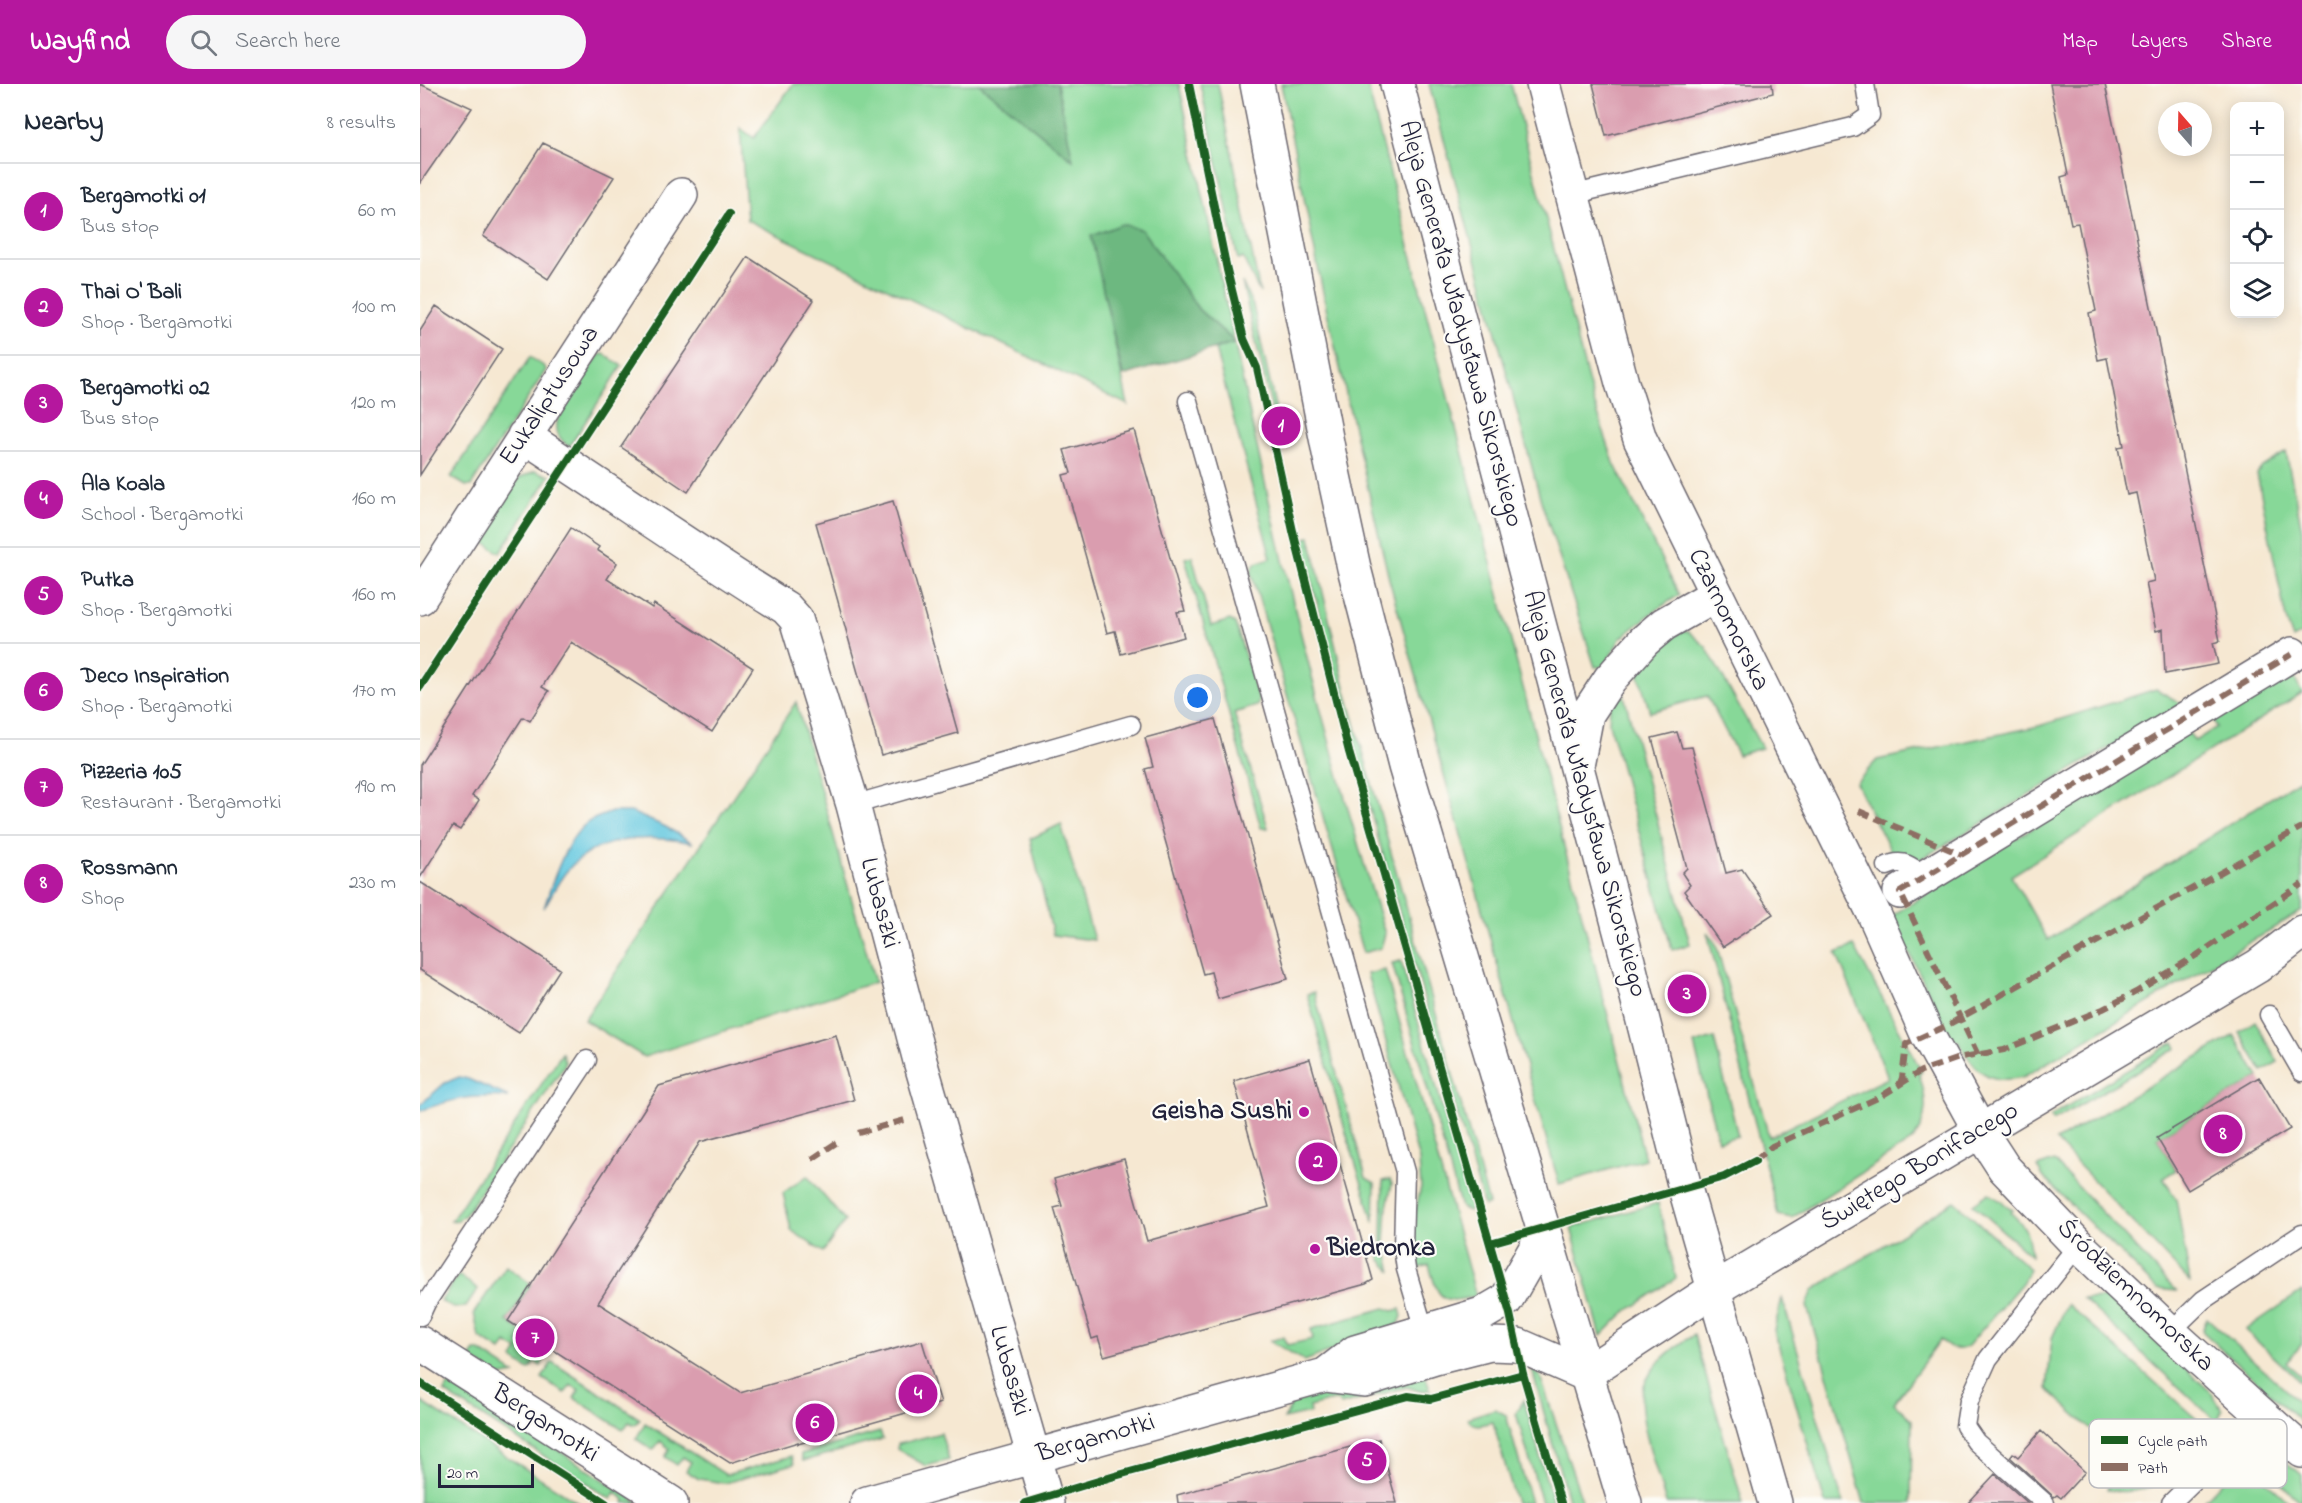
<!DOCTYPE html>
<meta charset="utf-8">
<style>
:root{--surface:#fff;--page:#f6f6f7;--text:#1f2937;--muted:#747a83;--line:#e0e1e3;--accent:#b5179e}
body{margin:0;font-family:"Indie Flower",sans-serif;background:var(--page);color:var(--text)}
.controls{position:absolute;right:18px;top:18px;display:grid;overflow:hidden;border-radius:12px;box-shadow:0 3px 15px #0003}
.controls button{width:54px;height:54px;display:grid;place-items:center;padding:0;border:0;border-bottom:2px solid var(--line);background:var(--surface);color:var(--text);font:30px sans-serif}
.compass{position:absolute;left:1738px;top:18px;width:54px;height:54px;border-radius:50%;background:var(--surface);box-shadow:0 3px 15px #0003;rotate:340deg}
.scale{position:absolute;left:18px;bottom:15px;width:96px;box-sizing:border-box;padding-left:6px;border:3px solid #22223b;border-top:0;font-size:16px;line-height:21px;white-space:nowrap;color:#22223b;-webkit-text-stroke:4px #fdfcf7;paint-order:stroke}
.you{position:absolute;left:778px;top:614px;width:21px;height:21px;margin:-15px;border:4px solid #fff;border-radius:50%;background:#1a73e8;box-shadow:0 0 0 9px #1a73e833}
.badge{display:grid;place-items:center;width:39px;height:39px;border-radius:50%;background:var(--accent);color:#fff;font-size:20px;font-weight:700}
.pin{position:absolute;translate:-50% -50%;border:3px solid #fff;box-shadow:0 2px 6px #0006}
.list{margin:0;padding:0;list-style:none}
h2{display:flex;justify-content:space-between;align-items:center;height:78px;margin:0;padding:0 24px;font-size:26px}
h2 small{font-size:20px;font-weight:400;color:var(--muted)}
.list li{display:grid;grid-template-columns:39px 1fr auto;gap:18px;align-items:center;box-sizing:border-box;height:96px;padding:0 24px;border-top:2px solid var(--line)}
.list b{display:block;font-size:22px;white-space:nowrap}
.list p{margin:0;font-size:20px;white-space:nowrap;color:var(--muted)}
.list em{font-size:20px;font-style:normal;color:var(--muted)}
.icon{flex:none;width:33px;height:33px;fill:none;stroke:currentColor;stroke-width:2;stroke-linecap:round;stroke-linejoin:round}
.map{position:relative;flex:none;width:1882px;height:1419px;overflow:hidden}
header{display:flex;align-items:center;gap:36px;box-sizing:border-box;height:84px;padding:0 30px;background:var(--accent);color:#fff}
header strong{font-size:28px}
nav{display:flex;gap:33px;margin-inline-start:auto;font-size:21px}
.search{width:420px;height:54px;background:var(--page);display:flex;align-items:center;gap:15px;box-sizing:border-box;padding:0 21px;border-radius:33px;color:var(--muted);font-size:22px}
main{display:flex}
aside{flex:1;background:var(--surface)}
.map>svg:first-child{display:block}
.green{fill:#87d898;stroke:#547d6a;stroke-width:1.5}
.forest{fill:#6db880;stroke:#486d5e;stroke-width:1.5}
.water{fill:#62c7df;stroke:#42748d;stroke-width:1.5}
.building{fill:#da9daf}
.lines{fill:none;stroke-linecap:round;stroke-linejoin:round}
.lane-casing{stroke:#6c6770;stroke-width:21}
.street-casing{stroke:#6c6770;stroke-width:36}
.secondary-casing{stroke:#6c6770;stroke-width:36}
.primary-casing{stroke:#6c6770;stroke-width:36}
.lane{stroke:#fff;stroke-width:18}
.street{stroke:#fff;stroke-width:33}
.secondary{stroke:#fff;stroke-width:33}
.primary{stroke:#fff;stroke-width:33}
.quiet{stroke:#8d6e63;stroke-width:6;stroke-dasharray:12 6;stroke-linecap:butt}
.cycleway-casing{stroke:#fdfcf7;stroke-width:11}
.cycleway{stroke:#1b5e20;stroke-width:8}
.poi-dot{fill:#b5179e;stroke:#fdfcf7;stroke-width:2}
.labels{text-anchor:middle;dominant-baseline:central;stroke-width:4.5;stroke-linejoin:round;paint-order:stroke}
.street-label{font-size:26px;fill:#22223b;stroke:#fdfcf7}
.poi-label{font-size:26px;font-weight:bold;fill:#22223b;stroke:#fdfcf7;text-anchor:end}
.key{fill:#fdfcf7;stroke:#bbbbbf;stroke-width:1.5}
.key-label{font-size:16px;fill:#22223b}
</style>
<header>
<strong>Wayfind</strong>
<div class="search"><svg class="icon" aria-label="search" viewBox="0 0 24 24"><circle cx="10" cy="10" r="6"/><path d="M15 15l6 6"/></svg>Search here</div>
<nav><a>Map</a><a>Layers</a><a>Share</a></nav>
</header>
<main>
<aside>
<h2>Nearby<small>8 results</small></h2>
<ul class="list">
<li><span class="badge">1</span><div><b>Bergamotki 01</b><p>Bus stop</p></div><em>60 m</em></li>
<li><span class="badge">2</span><div><b>Thai O' Bali</b><p>Shop · Bergamotki</p></div><em>100 m</em></li>
<li><span class="badge">3</span><div><b>Bergamotki 02</b><p>Bus stop</p></div><em>120 m</em></li>
<li><span class="badge">4</span><div><b>Ala Koala</b><p>School · Bergamotki</p></div><em>160 m</em></li>
<li><span class="badge">5</span><div><b>Putka</b><p>Shop · Bergamotki</p></div><em>160 m</em></li>
<li><span class="badge">6</span><div><b>Deco Inspiration</b><p>Shop · Bergamotki</p></div><em>170 m</em></li>
<li><span class="badge">7</span><div><b>Pizzeria 105</b><p>Restaurant · Bergamotki</p></div><em>190 m</em></li>
<li><span class="badge">8</span><div><b>Rossmann</b><p>Shop</p></div><em>230 m</em></li>
</ul>
</aside>
<div class="map">
<svg width="1882" height="1419" viewBox="0 0 1882 1419">
<rect width="100%" height="100%" fill="#fdfcf7"/>
<filter id="ink" filterUnits="userSpaceOnUse"><feTurbulence type="fractalNoise" baseFrequency=".0167" numOctaves="2"/><feDisplacementMap in="SourceGraphic" scale="12" xChannelSelector="R" yChannelSelector="G"/><feConvolveMatrix kernelMatrix="1 2 1 2 8 2 1 2 1" color-interpolation-filters="sRGB"/></filter>
<filter id="wash" filterUnits="userSpaceOnUse"><feTurbulence type="fractalNoise" baseFrequency=".008" numOctaves="4" result="noise"/><feDisplacementMap in="SourceGraphic" scale="24" xChannelSelector="R" yChannelSelector="G"/><feGaussianBlur stdDeviation="1.35" result="paint"/><feColorMatrix in="noise" values="0 0 0 0 0 0 0 0 0 0 0 0 0 0 0 0 0 1.4 0 .05"/><feComposite in="paint" operator="in"/></filter>
<g filter="url(#wash)">
<rect width="100%" height="100%" fill="#f6e8d2"/>
<!-- green -->
<path class="green" d="M373 0H559L652 75 637 0H759C789 137 817 275 848 412 881 559 921 706 965 850L961 864 943 869 831 488 835 479 851 474 795 265 815 258 779 226 759 199 672 152 708 321 327 136 320 44 334 54Z
M780 0H798L840 209 823 174 818 176Z
M861 0H947L1225 1075 1139 1100 969 495 907 228Z
M1009 0H1091L1173 315 1194 379 1259 511 1233 528 1200 555 1184 583H1175L1121 417Z
M822 198 833 222 860 344H856Z
M184 270 202 282 149 363C139 355 134 347 138 335L179 271Z
M110 273 125 283 126 286 51 402H46L31 393Z
M1866 368 1882 446V550L1873 555 1866 535 1837 390 1842 383Z
M115 387 130 392 80 469 61 456 60 453 99 394Z
M890 453 926 607 1069 1120 1064 1122 947 715 881 455Z
M772 472 791 542 810 536 815 539 839 616 837 622 814 629 848 744H841L765 474Z
M1262 547 1269 548 1286 563 1342 664 1318 671 1287 612 1230 628 1215 579Z
M1869 584 1882 609 1591 792 1628 856 1882 694V827L1605 992C1569 1003 1553 986 1538 956L1533 957 1471 832 1768 648 1775 657 1797 643 1791 633Z
M1201 600 1270 860 1252 866 1189 640 1190 622Z
M1736 605 1762 620 1481 787 1436 699 1457 676 1619 642Z
M376 618 455 898 224 973 164 936Z
M641 740 674 856 633 851 610 755Z
M1287 848 1296 860 1349 1053 1468 994 1416 869 1434 862 1502 988 1499 990C1507 1014 1509 1034 1493 1056L1372 1134 1358 1131Z
M981 877 1051 1125 1048 1127 1041 1124 972 879Z
M965 886 1056 1212C1020 1222 1018 1213 1009 1181L999 1184 994 1147 995 1129 1001 1103 999 1076 947 890Z
M894 908 946 1094 955 1099 954 1139 924 1042 887 910Z
M1835 937 1858 978 1842 987 1819 948Z
M1814 951 1839 993 1737 1054 1756 1086 1743 1094 1756 1115 1770 1198 1636 1057Z
M1294 954 1318 1052 1298 1057 1274 960Z
M1754 958 1757 964 1633 1037 1631 1033 1639 1027Z
M142 969 145 978 144 982 46 1130 38 1136 31 1137Z
M1634 1077 1756 1207 1737 1205 1624 1094 1617 1083Z
M387 1092 425 1137 403 1168 371 1146 363 1109Z
M970 1095 972 1100 967 1123 965 1159 972 1188 961 1176 957 1164 962 1160 963 1097Z
M1569 1109 1593 1126 1591 1129C1608 1144 1608 1150 1611 1172L1553 1120Z
M1534 1117 1610 1185 1602 1199 1548 1262C1536 1270 1530 1262 1520 1256L1474 1319 1492 1336 1491 1419H1444L1387 1222 1393 1206Z
M1238 1119 1256 1194 1203 1230 1181 1252 1151 1144Z
M86 1182 111 1200 87 1237 105 1250 99 1258 124 1275 121 1282 115 1278 109 1286 93 1275 98 1266 86 1259 81 1267 59 1253 54 1229Z
M38 1191 58 1205 46 1223 33 1224 21 1217Z
M1882 1207V1260L1866 1279 1882 1293V1299L1825 1246Z
M1362 1214 1423 1419H1405L1354 1246Z
M1688 1214 1792 1309 1802 1326 1797 1338 1663 1215Z
M1647 1220 1790 1347C1759 1384 1741 1415 1687 1406L1698 1370 1627 1305 1632 1254Z
M965 1224 973 1227 980 1225 982 1232 979 1240 885 1277 850 1257 863 1253 867 1261 893 1255 891 1245Z
M1787 1234 1882 1321V1339L1782 1247Z
M1274 1251 1323 1419H1246C1239 1394 1215 1327 1223 1305 1232 1279 1252 1264 1274 1251Z
M55 1267H60L95 1290 79 1293 50 1274Z
M132 1278 220 1335 215 1341 209 1338 203 1346 154 1314 159 1306 151 1301 145 1309 122 1294Z
M1111 1282 1120 1292 1163 1419H1149Z
M1004 1287 1010 1306 999 1307 987 1303 921 1321 916 1316 889 1323 890 1329 864 1335 873 1318Z
M32 1297 216 1417 220 1419H204L205 1416 195 1408 191 1415 24 1308Z
M1104 1316 1133 1419H1122L1096 1329Z
M0 1317 159 1419H0Z
M1075 1325 1086 1331 1111 1419H1096L1073 1338C1063 1340 1053 1345 1047 1334Z
M225 1339 306 1391 372 1372 374 1380 305 1399 279 1395 266 1387 271 1378 263 1373 257 1381 245 1373 250 1365 240 1357 233 1366 216 1355Z
M460 1348 463 1355 383 1377 381 1370Z
M521 1349 529 1376 506 1382 477 1365 478 1360Z
M1831 1372C1856 1373 1864 1374 1882 1391V1419Z
M1823 1376 1870 1419H1782Z"/>
<!-- forest -->
<path class="forest" d="M559 0H637L653 76Z
M702 140 722 146 779 226 815 258 703 292 671 152Z"/>
<!-- water -->
<path class="water" d="M192 728H211L246 743 273 759C230 751 177 750 146 788 137 799 131 812 124 824 132 799 146 752 170 737 177 733 185 731 192 728Z
M39 993 48 995 89 1013C52 1011 35 1014 0 1027V1021L25 999Z"/>
<g id="blocks">
<!-- building -->
<path class="building" d="M0 0 52 24 0 99Z
M1173 0H1352L1353 9 1186 52Z
M1630 0H1685L1800 557 1793 559 1798 580 1745 590 1743 545 1736 547 1726 499 1734 497 1716 409 1707 411 1698 363 1704 362 1687 274 1678 276 1669 229 1676 227 1658 139 1651 140 1641 93 1648 91Z
M123 59 194 93 128 195 63 152Z
M328 173 394 216 268 408 201 363Z
M16 222 82 265 0 391V247Z
M714 346 765 527 757 528 764 553 701 570 695 547 687 549 643 391 651 389 644 366Z
M473 417 538 649 461 671 396 439Z
M151 444 179 463 177 466 197 479 187 495 232 524 234 520 333 584 292 648 151 558 122 603 129 607 110 637 103 633 52 712 59 716 40 746 33 742 0 794V681Z
M795 635 868 895 798 915 791 888 783 890 725 685 733 683 725 654Z
M1257 648 1262 664 1272 663 1306 789 1322 785 1353 830 1303 863 1264 807 1270 801 1262 789 1267 784 1232 654Z
M0 798 39 823 41 821 140 885 99 949 0 886Z
M416 951 434 1016 280 1058 178 1219 320 1309 502 1257 521 1319 378 1360V1358L310 1379 88 1237 239 1002Z
M890 975 953 1196 946 1200 684 1272 678 1253 672 1255 634 1124 642 1122 634 1095 704 1075 727 1157 849 1123 814 997Z
M1839 993 1870 1045 1768 1106 1737 1054Z
M1621 1347 1665 1388 1641 1414 1637 1411 1634 1413 1590 1373 1593 1369 1598 1373Z
M959 1355 977 1419H758L757 1411Z
M1575 1390 1608 1419H1548Z"/>
</g>
</g>
<g filter="url(#ink)">
<use href="#blocks" fill-opacity="0" stroke="#6c6770" stroke-width="1.5"/>
<g class="lines">
<defs>
<path id="lane" d="M1151 111 1433 43 1450 31 1445 0
M768 317 985 1088 983 1164 986 1185 1004 1246
M433 721 711 641
M1467 782C1483 774 1493 783 1505 793
M1849 931 1882 988
M0 1232 6 1219 167 976
M1750 1248 1783 1216 1882 1150
M1625 1419 1556 1358 1545 1342 1549 1317 1568 1275 1658 1161
M1751 1419 1842 1330"/>
<path id="street" d="M1123 0 1202 299 1220 355 1453 828 1507 950 1560 1047 1584 1084 1658 1161 1750 1248 1882 1367
M104 352C192 409 277 469 366 524L376 535 433 721 500 977 627 1419
M0 514 261 111
M1480 808 1872 570
M0 1259 251 1419
M905 1291 944 1296 1015 1274 1070 1260 1098 1261 1165 1290
M447 1419 905 1291 935 1268 1062 1230 1086 1216 1124 1150"/>
<path id="secondary" d="M1165 1290 1293 1206 1838 882 1882 848"/>
<path id="primary" d="M837 0 909 369 934 484 985 682 1205 1419
M977 0 1209 881 1265 1104 1355 1419
M1158 677 1167 630 1190 595 1224 557 1244 540 1295 511"/>
</defs>
<!-- lane casing -->
<use href="#lane" class="lane-casing"/>
<!-- street casing -->
<use href="#street" class="street-casing"/>
<!-- secondary casing -->
<use href="#secondary" class="secondary-casing"/>
<!-- primary casing -->
<use href="#primary" class="primary-casing"/>
<!-- lane -->
<use href="#lane" class="lane"/>
<!-- street -->
<use href="#street" class="street"/>
<!-- secondary -->
<use href="#secondary" class="secondary"/>
<!-- primary -->
<use href="#primary" class="primary"/>
<!-- quiet -->
<path class="quiet" d="M1439 727 1542 771
M1558 971 1480 808 1872 570
M1479 1001 1482 994 1486 960 1526 942 1882 743
M438 1049 485 1036
M392 1075 416 1059
M1335 1077 1352 1062 1460 1013 1501 987 1542 973 1584 966 1683 925 1716 908 1777 871 1882 800"/>
<defs>
<path id="cycleway" d="M769 0 807 186 824 255 837 284 873 447 929 668 1090 1230 1103 1290 1141 1419
M0 603 309 130
M1070 1159 1304 1093 1335 1077
M0 1299 186 1419
M605 1419 695 1392 988 1312 1011 1315 1103 1290"/>
</defs>
<!-- cycleway casing -->
<use href="#cycleway" class="cycleway-casing"/>
<!-- cycleway -->
<use href="#cycleway" class="cycleway"/>
</g>
</g>
<!-- markers -->
<g class="poi-dot">
<circle cx="884" cy="1028" r="6"/>
<circle cx="895" cy="1165" r="6"/>
</g>
<g class="labels">
<!-- street labels -->
<g class="street-label">
<text transform="translate(1040 240) rotate(75)">Aleja Generała Władysława Sikorskiego</text>
<text transform="translate(130 312) rotate(-57)">Eukaliptusowa</text>
<text transform="translate(1308 536) rotate(64)">Czarnomorska</text>
<text transform="translate(1164 710) rotate(75)">Aleja Generała Władysława Sikorskiego</text>
<text transform="translate(459 819) rotate(75)">Lubaszki</text>
<text transform="translate(1500 1083) rotate(-31)">Świętego Bonifacego</text>
<text transform="translate(1715 1212) rotate(44)">Śródziemnomorska</text>
<text transform="translate(589 1287) rotate(74)">Lubaszki</text>
<text transform="translate(125 1340) rotate(33)">Bergamotki</text>
<text transform="translate(676 1355) rotate(-16)">Bergamotki</text>
</g>
<!-- poi labels -->
<g class="poi-label">
<text x="872" y="1028">Geisha Sushi</text>
<text x="907" y="1165" text-anchor="start">Biedronka</text>
</g>
</g>
<!-- legend -->
<rect x="1669" y="1335" width="198" height="69" rx="9" class="key"/>
<rect x="1681" y="1352" width="27" height="8" fill="#1b5e20"/>
<rect x="1681" y="1379" width="27" height="8" fill="#8d6e63"/>
<g class="key-label">
<text x="1718" y="1362">Cycle path</text>
<text x="1718" y="1389">Path</text>
</g>
</svg>
<div class="controls">
<button>+</button>
<button>−</button>
<button><svg class="icon" aria-label="locate" viewBox="0 0 24 24"><circle cx="12" cy="12" r="6"/><path d="M12 2v4M12 18v4M2 12h4M18 12h4"/></svg></button>
<button><svg class="icon" aria-label="layers" viewBox="0 0 24 24"><path d="M12 4l9 5-9 5-9-5zM3 14l9 5 9-5"/></svg></button>
</div>
<svg class="compass" viewBox="-18 -18 36 36"><path d="M0-13l5 13h-10z" fill="#e53935"/><path d="M0 13l5-13h-10z" fill="#747a83"/></svg>
<div class="scale">20 m</div>
<div class="you"></div>
<div class="pin badge" style="left:861px;top:342px">1</div>
<div class="pin badge" style="left:898px;top:1078px">2</div>
<div class="pin badge" style="left:1267px;top:910px">3</div>
<div class="pin badge" style="left:498px;top:1310px">4</div>
<div class="pin badge" style="left:947px;top:1377px">5</div>
<div class="pin badge" style="left:395px;top:1339px">6</div>
<div class="pin badge" style="left:115px;top:1254px">7</div>
<div class="pin badge" style="left:1803px;top:1050px">8</div>
</div>
</main>
